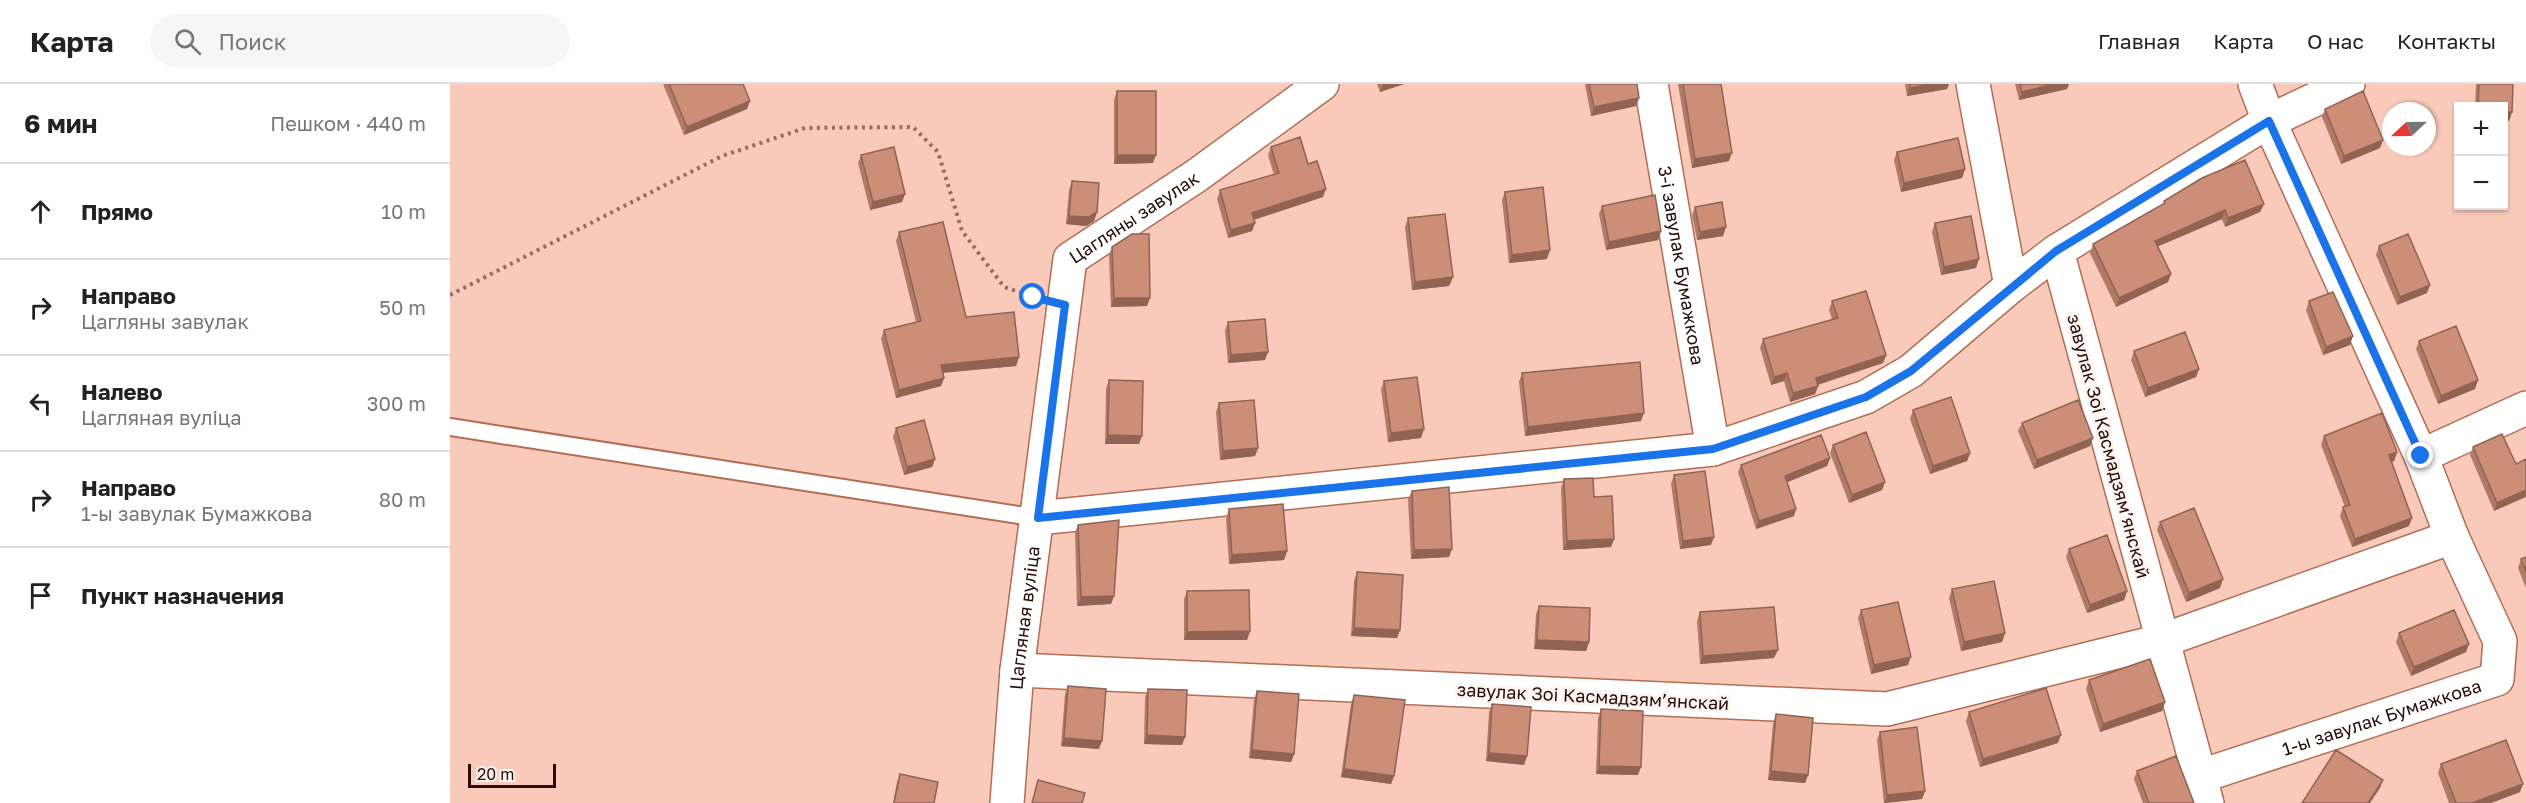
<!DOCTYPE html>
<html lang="ru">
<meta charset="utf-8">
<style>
:root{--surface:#fff;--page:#f6f6f6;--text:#222;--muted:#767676;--line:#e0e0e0}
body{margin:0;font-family:"Golos Text",sans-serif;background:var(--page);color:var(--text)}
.controls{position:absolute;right:18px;top:18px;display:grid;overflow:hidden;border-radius:0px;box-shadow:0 2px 4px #0004}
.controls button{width:54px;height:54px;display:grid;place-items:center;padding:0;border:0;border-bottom:2px solid var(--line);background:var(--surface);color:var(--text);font:30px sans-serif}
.compass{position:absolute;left:1932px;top:18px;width:54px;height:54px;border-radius:50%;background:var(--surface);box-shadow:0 2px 4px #0004;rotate:248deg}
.scale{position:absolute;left:18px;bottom:15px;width:88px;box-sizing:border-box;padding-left:6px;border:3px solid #280d04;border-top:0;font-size:16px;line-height:21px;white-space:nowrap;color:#280d04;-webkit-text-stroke:4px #fdf5f2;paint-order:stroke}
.stop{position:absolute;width:18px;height:18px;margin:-14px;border:4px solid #1a73e8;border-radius:50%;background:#fff}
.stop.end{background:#1a73e8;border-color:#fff;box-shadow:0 2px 6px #0008}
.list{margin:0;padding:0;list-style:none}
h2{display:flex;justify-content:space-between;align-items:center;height:78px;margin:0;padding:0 24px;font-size:26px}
h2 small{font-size:20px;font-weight:400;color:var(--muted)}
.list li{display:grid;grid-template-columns:39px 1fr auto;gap:18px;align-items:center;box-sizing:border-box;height:96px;padding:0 24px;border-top:2px solid var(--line)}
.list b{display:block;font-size:22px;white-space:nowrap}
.list p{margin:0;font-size:20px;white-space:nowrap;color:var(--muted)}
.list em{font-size:20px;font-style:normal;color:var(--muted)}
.icon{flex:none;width:33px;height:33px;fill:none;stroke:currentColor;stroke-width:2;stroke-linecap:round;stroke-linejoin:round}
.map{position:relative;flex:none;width:2076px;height:719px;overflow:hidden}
header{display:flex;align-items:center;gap:36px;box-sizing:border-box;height:84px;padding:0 30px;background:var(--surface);border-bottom:2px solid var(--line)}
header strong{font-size:28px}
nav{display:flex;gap:33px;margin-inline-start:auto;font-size:21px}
.search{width:420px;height:54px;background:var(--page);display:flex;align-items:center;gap:15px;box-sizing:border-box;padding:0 21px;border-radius:33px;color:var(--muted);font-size:22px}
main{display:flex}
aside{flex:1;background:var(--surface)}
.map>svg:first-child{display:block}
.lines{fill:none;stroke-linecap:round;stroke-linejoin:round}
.service-casing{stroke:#b36d54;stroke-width:20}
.minor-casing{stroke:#b36d54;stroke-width:36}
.path{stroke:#926d60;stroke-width:4;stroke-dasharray:3 4.5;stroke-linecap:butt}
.service{stroke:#fff;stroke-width:16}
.minor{stroke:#fff;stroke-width:33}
.wall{fill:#b07a66}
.shaded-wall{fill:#906353}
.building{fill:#cd8e77;stroke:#906353;stroke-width:1.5}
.route{stroke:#1a73e8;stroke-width:8}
.labels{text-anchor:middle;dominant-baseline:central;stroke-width:6;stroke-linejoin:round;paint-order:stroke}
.street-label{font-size:18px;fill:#280d04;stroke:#fdf5f2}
</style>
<header>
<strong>Карта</strong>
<div class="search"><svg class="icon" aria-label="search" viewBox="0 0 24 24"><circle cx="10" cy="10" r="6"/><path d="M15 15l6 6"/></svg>Поиск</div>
<nav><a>Главная</a><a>Карта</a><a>О нас</a><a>Контакты</a></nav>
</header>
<main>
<aside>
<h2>6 мин<small>Пешком · 440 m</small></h2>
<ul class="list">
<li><svg class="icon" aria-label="ahead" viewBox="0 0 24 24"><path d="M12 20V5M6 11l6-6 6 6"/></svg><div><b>Прямо</b></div><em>10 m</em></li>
<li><svg class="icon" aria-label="right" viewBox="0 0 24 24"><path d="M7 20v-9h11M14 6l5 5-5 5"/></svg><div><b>Направо</b><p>Цагляны завулак</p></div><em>50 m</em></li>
<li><svg class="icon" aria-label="left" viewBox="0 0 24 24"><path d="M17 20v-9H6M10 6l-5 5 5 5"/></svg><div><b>Налево</b><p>Цагляная вуліца</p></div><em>300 m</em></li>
<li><svg class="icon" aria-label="right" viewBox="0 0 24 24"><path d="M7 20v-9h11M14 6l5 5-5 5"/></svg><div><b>Направо</b><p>1-ы завулак Бумажкова</p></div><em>80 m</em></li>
<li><svg class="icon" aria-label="arrive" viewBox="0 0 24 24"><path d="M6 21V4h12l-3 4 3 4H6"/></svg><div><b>Пункт назначения</b></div></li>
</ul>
</aside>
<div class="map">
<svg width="2076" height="719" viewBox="0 0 2076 719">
<rect width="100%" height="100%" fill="#f9caba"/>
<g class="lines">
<defs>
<path id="service" d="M0 343 588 434"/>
<g id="minor">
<path id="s1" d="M1201 0 1263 365"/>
<path d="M1523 0 1561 202"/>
<path d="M1607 167 1757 719"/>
<path d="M1971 372 2076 324"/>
<path d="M588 434 1263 365 1416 313 1461 287 1561 202 1607 167 1819 37 1898 0"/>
<path d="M567 586 1437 625 1711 557 2002 453"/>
<path id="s2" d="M1751 692 2047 595 2050 557 2002 453 1971 372 1819 37 1805 0"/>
<path id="s3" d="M557 719 567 586 620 175 746 92 872 0"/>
</g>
</defs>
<!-- service casing -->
<use href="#service" class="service-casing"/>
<!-- minor casing -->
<use href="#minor" class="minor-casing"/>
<!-- path -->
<path class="path" d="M0 211 272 72 355 44 463 43 488 68 512 147 554 203 585 213"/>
<!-- service -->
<use href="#service" class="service"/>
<!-- minor -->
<use href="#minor" class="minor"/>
</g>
<!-- wall -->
<path class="wall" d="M213 0H293L297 25 234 51Z
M927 0H954L930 8Z
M1135 0H1187L1189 14 1186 22 1141 32Z
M1228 0H1271L1279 77 1242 84Z
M1455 0H1499L1497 5 1457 12Z
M1565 0H1619L1617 5 1569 16Z
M2026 0H2063L2059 37H2054V22H2025Z
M667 7 703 79 664 80V16Z
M1875 25 1930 64 1891 80 1872 33Z
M821 63 858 80 873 113 804 136 805 139 802 147 778 154 767 115 770 106 824 91 818 71Z
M1447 68 1515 85 1512 94 1451 108 1444 76Z
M411 71 455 110 452 118 420 126 408 79Z
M622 97 647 128 644 137 636 142 616 140 619 106Z
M1055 108 1097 175 1059 179 1052 116Z
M1714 117 1814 120 1810 128 1775 143 1772 135 1708 162 1721 190 1718 198 1666 223 1640 169 1643 160 1713 121Z
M1152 122 1211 147 1208 156 1156 166 1149 130Z
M1245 123 1273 152 1247 156 1242 131Z
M958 134 1003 193 999 202 962 206 955 143Z
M1485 139 1526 184 1491 191 1482 148Z
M449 148 516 233 569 273 566 282 493 289 494 294 491 302 446 314 431 255 434 246 466 238 446 157Z
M1929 162 1977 209 1947 221 1926 171Z
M662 163 697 222 661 223 659 171Z
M1382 217 1436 271 1433 279 1368 301V302L1365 310 1340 318 1334 297 1321 301 1310 264 1313 255 1382 235 1379 226Z
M1859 217 1900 261 1873 271 1856 226Z
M778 238 815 276 778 279 775 246Z
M1969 257 2025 305 1988 320 1966 265Z
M1684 267 1749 285 1746 293 1695 313 1681 276Z
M1072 289 1191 337 1075 352 1069 298Z
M659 296 689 360H655L656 305Z
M934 297 971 354 938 358 931 305Z
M769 319 808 364 805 372 770 376 766 328Z
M1463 326 1520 369 1517 377 1480 390 1460 335Z
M1572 339 1643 354 1640 362 1584 385 1568 347Z
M446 344 485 375 482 383 454 391 443 353Z
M1874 352 1947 368 1944 377 1941 378 1959 442 1902 463 1890 432 1893 423H1895L1871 361Z
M1383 361 1435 398 1432 406 1399 419 1380 369Z
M2023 363 2066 380 2044 427 2020 371Z
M1380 374 1377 382 1337 398 1344 432 1306 445 1288 388 1291 381Z
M1224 391 1261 461 1230 465 1221 400Z
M1114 395 1144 413 1164 455 1161 463 1113 466 1111 404Z
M962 407 999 473 961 475 958 415Z
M779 425 837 467 834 476 779 480 776 434Z
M1710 438 1770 504 1736 518 1707 446Z
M628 441 664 512 661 520 627 522 625 449Z
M1619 465 1677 507 1674 516 1637 529 1616 473Z
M2076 473V504L2068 484 2071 475Z
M907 488 950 546 947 554 901 552 904 497Z
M1502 505 1555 549 1552 558 1511 567 1499 514Z
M737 507 800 547 797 556H734V515Z
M1089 522 1139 558 1136 567 1084 565 1086 530Z
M1411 526 1458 581 1421 590 1408 534Z
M1250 528 1324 574 1250 580 1247 537Z
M1949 549 2016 568 1961 592 1946 558Z
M1639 596 1715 618 1712 627 1650 648 1636 605Z
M618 602 649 665 611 662 615 610Z
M698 605 735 653 732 661 694 660 695 613Z
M807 607 844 670 841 678 799 674 804 615Z
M904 611 944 692 941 700 891 693 901 620Z
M1042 620 1077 672 1074 681 1036 677 1039 628Z
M1151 625 1188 691 1146 690 1148 634Z
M1519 628 1608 659 1530 683 1516 637Z
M1326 630 1358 691 1355 699 1318 696 1323 639Z
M1430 648 1475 707 1472 715 1434 719 1427 656Z
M1991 680 2070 708 2041 719H1999L1988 689Z
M1687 687 1744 719H1693L1684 695Z
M450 690 484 719H443L447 698Z"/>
<!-- shaded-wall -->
<path class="shaded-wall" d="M933 0H954L930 8Z
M1483 0H1499L1497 5 1457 12 1460 4Z
M1604 0H1619L1617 5 1569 16 1572 8Z
M1189 14 1186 22 1141 32 1144 23Z
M300 17 297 25 234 51 237 43Z
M2054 28H2062L2059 37H2054Z
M1933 56 1930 64 1891 80 1894 72Z
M1282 69 1279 77 1242 84 1245 75Z
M667 71H706L703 79 664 80Z
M1515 85 1512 94 1451 108 1454 99Z
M876 105 873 113 799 137 802 129Z
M455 110 452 118 420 126 423 118Z
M1814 120 1810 128 1775 143 1778 134Z
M1775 126 1772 135 1702 165 1705 157Z
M647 128 644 137 636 142 616 140 619 132Z
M805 139 802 147 778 154 781 146Z
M1276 143 1273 152 1247 156 1250 148Z
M1211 147 1208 156 1156 166 1159 158Z
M1100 166 1097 175 1059 179 1062 171Z
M1529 175 1526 184 1491 191 1494 183Z
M1721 190 1718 198 1666 223 1669 214Z
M1003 193 999 202 962 206 965 198Z
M1980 201 1977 209 1947 221 1950 213Z
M664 214H700L697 222 661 223Z
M1903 252 1900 261 1873 271 1876 263Z
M818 268 815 276 778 279 781 271Z
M1436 271 1433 279 1363 302 1366 294Z
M569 273 566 282 488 289 491 281Z
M1749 285 1746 293 1695 313 1698 304Z
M1337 289 1334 297 1321 301 1324 293Z
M494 294 491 302 446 314 449 306Z
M2028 296 2025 305 1988 320 1991 312Z
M1368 302 1365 310 1340 318 1343 309Z
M1194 329 1191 337 1075 352 1078 343Z
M974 345 971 354 938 358 941 349Z
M658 351 692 352 689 360H655Z
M1643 354 1640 362 1584 385 1587 376Z
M808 364 805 372 770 376 773 367Z
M1947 368 1944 377 1936 380 1939 371Z
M1520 369 1517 377 1480 390 1483 382Z
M1380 374 1377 382 1333 400 1335 392Z
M485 375 482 383 454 391 457 383Z
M1435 398 1432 406 1399 419 1402 411Z
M2076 406V413L2044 427 2047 419Z
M1346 425 1344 432 1306 445 1309 437Z
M1962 434 1959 442 1902 463 1905 455Z
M1264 453 1261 461 1230 465 1233 457Z
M1164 455 1161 463 1113 466 1117 457Z
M1002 465 999 473 961 475 964 466Z
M837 467 834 476 779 480 782 471Z
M1773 495 1770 504 1736 518 1739 509Z
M1677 507 1674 516 1637 529 1640 521Z
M664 512 661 520 627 522 631 513Z
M904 544 950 546 947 554 901 552Z
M800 547 797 556H734L737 548Z
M1555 549 1552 558 1511 567 1514 558Z
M1087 556 1139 558 1136 567 1084 565Z
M2019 560 2016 568 1961 592 1964 583Z
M1328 566 1324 574 1250 580 1253 572Z
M1461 573 1458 581 1421 590 1424 581Z
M1715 618 1712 627 1650 648 1653 640Z
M697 651 735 653 732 661 694 660Z
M1611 651 1608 659 1530 683 1533 675Z
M614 654 652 657 649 665 611 662Z
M802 666 844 670 841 678 799 674Z
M1039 669 1077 672 1074 681 1036 677Z
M1149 682 1191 683 1188 691 1146 690Z
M894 685 944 692 941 700 891 693Z
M1321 687 1358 691 1355 699 1318 696Z
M1933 696 1930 704 1920 719H1918Z
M2073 700 2070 708 2041 719H2022Z
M1475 707 1472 715 1434 719 1437 711Z"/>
<!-- building -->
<path class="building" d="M219 0H293L300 17 237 43Z
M1139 0H1187L1189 14 1144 23Z
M1233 0H1271L1282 69 1245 75Z
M1460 0H1483L1460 4Z
M1570 0H1604L1572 8Z
M2029 0H2063L2062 28H2054V22H2028Z
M667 7H706V71H667Z
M1913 7 1933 56 1894 72 1875 25Z
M850 53 858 80 867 77 876 105 802 129 805 139 781 146 770 106 829 89 821 63Z
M1508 54 1515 85 1454 99 1447 68Z
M444 63 455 110 423 118 411 71Z
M1795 76 1814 120 1778 134 1775 126 1705 157 1721 190 1669 214 1643 160 1715 119 1714 117 1752 94Z
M622 97 649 99 647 128 639 133 619 132Z
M1093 103 1100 166 1062 171 1055 108Z
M1205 111 1211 147 1159 158 1152 122Z
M1272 118 1276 143 1250 148 1245 123Z
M995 130 1003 193 965 198 958 134Z
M1521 132 1529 175 1494 183 1485 139Z
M493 138 516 233 564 228 569 273 491 281 494 294 449 306 434 246 471 237 449 148Z
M682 150H699L700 214H664L662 163Z
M1958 150 1980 201 1950 213 1929 162Z
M1416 207 1436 271 1366 294 1368 302 1343 309 1337 289 1324 293 1313 255 1388 234 1382 217Z
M1883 208 1903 252 1876 263 1859 217Z
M815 235 818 268 781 271 778 238Z
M2006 242 2028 296 1991 312 1969 257Z
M1735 248 1749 285 1698 304 1684 267Z
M1190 278 1194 329 1078 343 1072 289Z
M967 293 974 345 941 349 934 297Z
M659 296 693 297 692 352 658 351Z
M1501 313 1520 369 1483 382 1463 326Z
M804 316 808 364 773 367 769 319Z
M1628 316 1643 354 1587 376 1572 339Z
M1932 329 1947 368 1939 371 1962 434 1905 455 1893 423 1900 421 1874 352Z
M474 336 485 375 457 383 446 344Z
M1416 348 1435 398 1402 411 1383 361Z
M2052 350 2066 380 2076 375V406L2047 419 2023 363Z
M1371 351 1380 374 1335 392 1346 425 1309 437 1291 381Z
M1255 387 1264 453 1233 457 1224 391Z
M1143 394 1144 413 1162 412 1164 455 1117 457 1114 395Z
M999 403 1002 465 964 466 962 407Z
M833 420 837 467 782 471 779 425Z
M1744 424 1773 495 1739 509 1710 438Z
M669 436 664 512 631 513 628 441Z
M1657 451 1677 507 1640 521 1619 465Z
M2076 473V488L2071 475Z
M907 488 953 491 950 546 904 544Z
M1544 497 1555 549 1514 558 1502 505Z
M799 506 800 547 737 548V507Z
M1448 518 1461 573 1424 581 1411 526Z
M1089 522 1140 524 1139 558 1087 556Z
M1324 523 1328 566 1253 572 1250 528Z
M2004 526 2019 560 1964 583 1949 549Z
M1700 575 1715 618 1653 640 1639 596Z
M618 602 656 605 652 657 614 654Z
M1596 604 1611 651 1533 675 1519 628Z
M698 605 737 606 735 653 697 651Z
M807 607 849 610 844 670 802 666Z
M904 611 955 616 944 692 894 685Z
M1042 620 1081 623 1077 672 1039 669Z
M1151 625 1193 627 1191 683 1149 682Z
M1326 630 1363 634 1358 691 1321 687Z
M1467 643 1475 707 1437 711 1430 648Z
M2056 656 2073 700 2022 719H2006L1991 680Z
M1886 666 1933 696 1918 719H1852Z
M1726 672 1744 719H1699L1687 687Z
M450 690 488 698 484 719H444Z
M588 696 635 709 632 719H582Z"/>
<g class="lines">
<!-- route -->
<path class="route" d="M583 213 615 221 588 434 1263 365 1416 313 1461 287 1606 167 1819 37 1971 372"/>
</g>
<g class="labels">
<!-- street labels -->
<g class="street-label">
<text stroke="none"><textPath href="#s3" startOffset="624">Цагляны завулак</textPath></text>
<text stroke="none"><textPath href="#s1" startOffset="184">3-і завулак Бумажкова</textPath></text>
<text transform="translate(1659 362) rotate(75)">завулак Зоі Касмадзямʼянскай</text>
<text stroke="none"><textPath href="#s3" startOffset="186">Цагляная вуліца</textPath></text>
<text transform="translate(1143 612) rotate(3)">завулак Зоі Касмадзямʼянскай</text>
<text stroke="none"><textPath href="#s2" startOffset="190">1-ы завулак Бумажкова</textPath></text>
</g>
</g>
</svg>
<div class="controls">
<button>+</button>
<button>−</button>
</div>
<svg class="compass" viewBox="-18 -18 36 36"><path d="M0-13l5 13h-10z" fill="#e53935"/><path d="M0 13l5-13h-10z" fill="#767676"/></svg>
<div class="scale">20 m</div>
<div class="stop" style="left:583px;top:213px"></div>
<div class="stop end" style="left:1971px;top:372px"></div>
</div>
</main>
